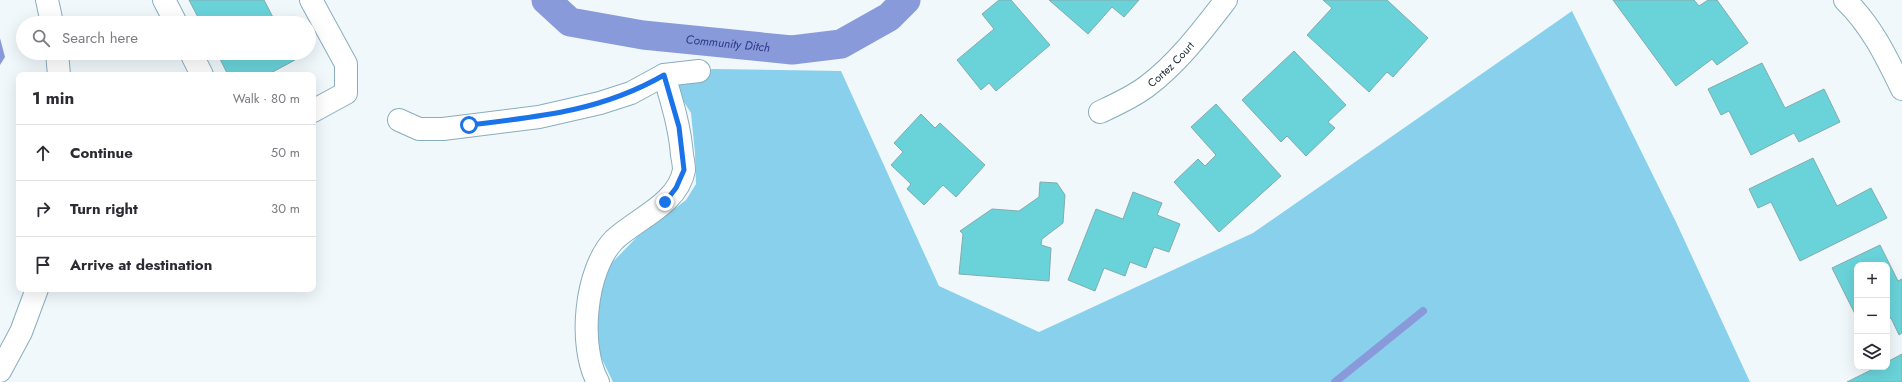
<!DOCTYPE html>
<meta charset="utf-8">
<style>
:root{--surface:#fff;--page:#f7f7f7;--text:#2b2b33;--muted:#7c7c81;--line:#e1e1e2}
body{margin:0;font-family:Jost,sans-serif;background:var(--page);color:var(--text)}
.controls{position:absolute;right:12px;bottom:12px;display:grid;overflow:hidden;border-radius:8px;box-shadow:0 4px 16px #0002}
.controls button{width:36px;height:36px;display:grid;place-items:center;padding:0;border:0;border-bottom:1px solid var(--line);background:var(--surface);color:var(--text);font:20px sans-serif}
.stop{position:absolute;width:12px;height:12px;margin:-9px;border:3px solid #1a73e8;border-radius:50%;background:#fff}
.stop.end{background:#1a73e8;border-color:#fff;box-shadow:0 1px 4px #0008}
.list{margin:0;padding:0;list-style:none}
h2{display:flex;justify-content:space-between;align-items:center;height:52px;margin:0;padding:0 16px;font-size:17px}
h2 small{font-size:13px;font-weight:400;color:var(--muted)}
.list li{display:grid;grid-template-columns:26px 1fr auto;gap:12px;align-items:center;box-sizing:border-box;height:56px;padding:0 16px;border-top:1px solid var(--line)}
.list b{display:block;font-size:15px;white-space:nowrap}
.list em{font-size:13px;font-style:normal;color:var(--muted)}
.icon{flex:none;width:22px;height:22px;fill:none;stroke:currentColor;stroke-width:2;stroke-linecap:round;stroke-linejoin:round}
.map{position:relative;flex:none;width:1902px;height:382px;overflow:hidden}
.search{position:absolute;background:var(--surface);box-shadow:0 4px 16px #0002;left:16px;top:16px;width:300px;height:44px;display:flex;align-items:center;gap:10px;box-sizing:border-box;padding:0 14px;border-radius:22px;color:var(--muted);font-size:15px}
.panel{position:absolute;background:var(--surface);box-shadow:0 4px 16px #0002;left:16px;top:72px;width:300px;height:220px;border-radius:8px}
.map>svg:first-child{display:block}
.green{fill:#89d0ec}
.water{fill:#899adb}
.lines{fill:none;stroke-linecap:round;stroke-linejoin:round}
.stream{stroke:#899adb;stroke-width:8}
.canal{stroke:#899adb;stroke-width:29}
.building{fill:#6ad3da;stroke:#80acaf}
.minor-casing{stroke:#88aebe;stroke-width:24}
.minor{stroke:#fff;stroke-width:22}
.route{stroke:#1a73e8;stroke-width:5}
.labels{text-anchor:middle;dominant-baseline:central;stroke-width:4;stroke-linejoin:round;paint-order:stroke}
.street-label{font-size:11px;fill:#202f36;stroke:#fff}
.water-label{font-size:12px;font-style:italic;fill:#2e3885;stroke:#fff}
</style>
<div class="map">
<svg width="1902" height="382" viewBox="0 0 1902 382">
<rect width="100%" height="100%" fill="#f0f8fb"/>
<!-- green -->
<path class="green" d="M1572 11 1676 222 1750 382H613L597 349 593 308 601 274 637 237 686 200 696 184 695 153 691 113 666 74 714 69 841 71 939 286 1039 332 1253 233Z"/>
<!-- water -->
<path class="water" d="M0 38 5 57 0 65Z"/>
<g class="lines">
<!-- stream -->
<path class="stream" d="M1335 382 1423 311"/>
<!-- canal -->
<path class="canal" id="s1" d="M546 0 570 22 643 35 792 50 841 44 889 17 906 0"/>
</g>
<!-- building -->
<path class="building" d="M189 0H264L276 23H201Z
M999 0H1011L1050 45 996 91 989 83 981 90 957 60 994 29 982 14Z
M1049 0H1139L1124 17 1112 7 1088 34Z
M1323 0H1387L1428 38 1393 77 1387 72 1369 92 1307 35 1332 8Z
M1613 0H1694L1699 6 1708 0H1717L1748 43 1717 65 1712 59 1676 86Z
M1294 51 1346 105 1328 122 1335 128 1306 156 1287 136 1281 142 1242 100Z
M217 53H291L295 60 267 75H228Z
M1762 63 1785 108 1824 89 1840 122 1799 142 1794 133 1751 155 1729 111 1721 115 1708 89Z
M1216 104 1281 176 1219 232 1174 182 1198 159 1205 166 1216 155 1191 127Z
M921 114 935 128 940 123 985 165 956 197 943 185 924 205 907 189 911 184 891 165 903 152 894 143Z
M1813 158 1837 206 1871 188 1887 218 1800 261 1771 202 1758 208 1749 189Z
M1040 182 1057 183 1065 195 1063 223 1042 239 1041 245 1051 248 1049 281 959 274 963 234 960 231 992 209 1019 211 1039 197Z
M1133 192 1162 203 1157 215 1180 224 1169 252 1154 247 1146 268 1130 262 1125 276 1104 268 1095 291 1068 280 1096 209 1123 219Z
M1880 245 1898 281 1902 279V333L1899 335 1891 318 1887 320V265H1857V318L1832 268Z
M1902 354V382H1847L1877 367H1887V362Z"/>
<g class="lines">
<defs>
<g id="minor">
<path d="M47 0 52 23"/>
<path d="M164 0 176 23"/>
<path d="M311 0 346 64V93L313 111"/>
<path d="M1845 0C1871 25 1886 56 1902 89"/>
<path d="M57 53 59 75"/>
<path d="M191 53 202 75"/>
<path id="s2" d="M1100 112C1115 105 1131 98 1146 87 1178 63 1202 31 1226 0"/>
<path d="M399 120 419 129H443L539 117 600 103 631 93 664 75 699 71"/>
<path d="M0 371 21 332 37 289"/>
<path d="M598 382C578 346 585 270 614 240 636 219 678 204 684 170 684 166 683 160 682 155 680 128 672 102 664 75"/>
</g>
</defs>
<!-- minor casing -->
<use href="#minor" class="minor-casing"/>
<!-- minor -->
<use href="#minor" class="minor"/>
</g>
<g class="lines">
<!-- route -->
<path class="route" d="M469 125C538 117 602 111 664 75L679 127 684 170 676 188 665 202"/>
</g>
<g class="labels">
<!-- street labels -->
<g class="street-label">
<text stroke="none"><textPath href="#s2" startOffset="86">Cortez Court</textPath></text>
</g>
<!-- water labels -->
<g class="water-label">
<text stroke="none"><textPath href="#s1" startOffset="192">Community Ditch</textPath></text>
</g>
</g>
</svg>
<div class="controls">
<button>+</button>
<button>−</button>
<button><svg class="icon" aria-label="layers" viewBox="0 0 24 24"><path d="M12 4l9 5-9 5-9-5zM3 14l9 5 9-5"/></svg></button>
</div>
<div class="stop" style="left:469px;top:125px"></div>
<div class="stop end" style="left:665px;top:202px"></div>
<div class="search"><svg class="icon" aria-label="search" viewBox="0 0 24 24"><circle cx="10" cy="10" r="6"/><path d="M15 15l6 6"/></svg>Search here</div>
<section class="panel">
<h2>1 min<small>Walk · 80 m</small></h2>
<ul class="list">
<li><svg class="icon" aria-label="ahead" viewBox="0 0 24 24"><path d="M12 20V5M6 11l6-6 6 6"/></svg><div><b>Continue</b></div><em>50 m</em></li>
<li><svg class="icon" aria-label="right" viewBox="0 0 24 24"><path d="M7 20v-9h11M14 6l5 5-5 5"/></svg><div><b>Turn right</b></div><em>30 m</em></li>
<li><svg class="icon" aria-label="arrive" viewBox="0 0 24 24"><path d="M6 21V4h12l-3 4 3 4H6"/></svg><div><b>Arrive at destination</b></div></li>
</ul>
</section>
</div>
